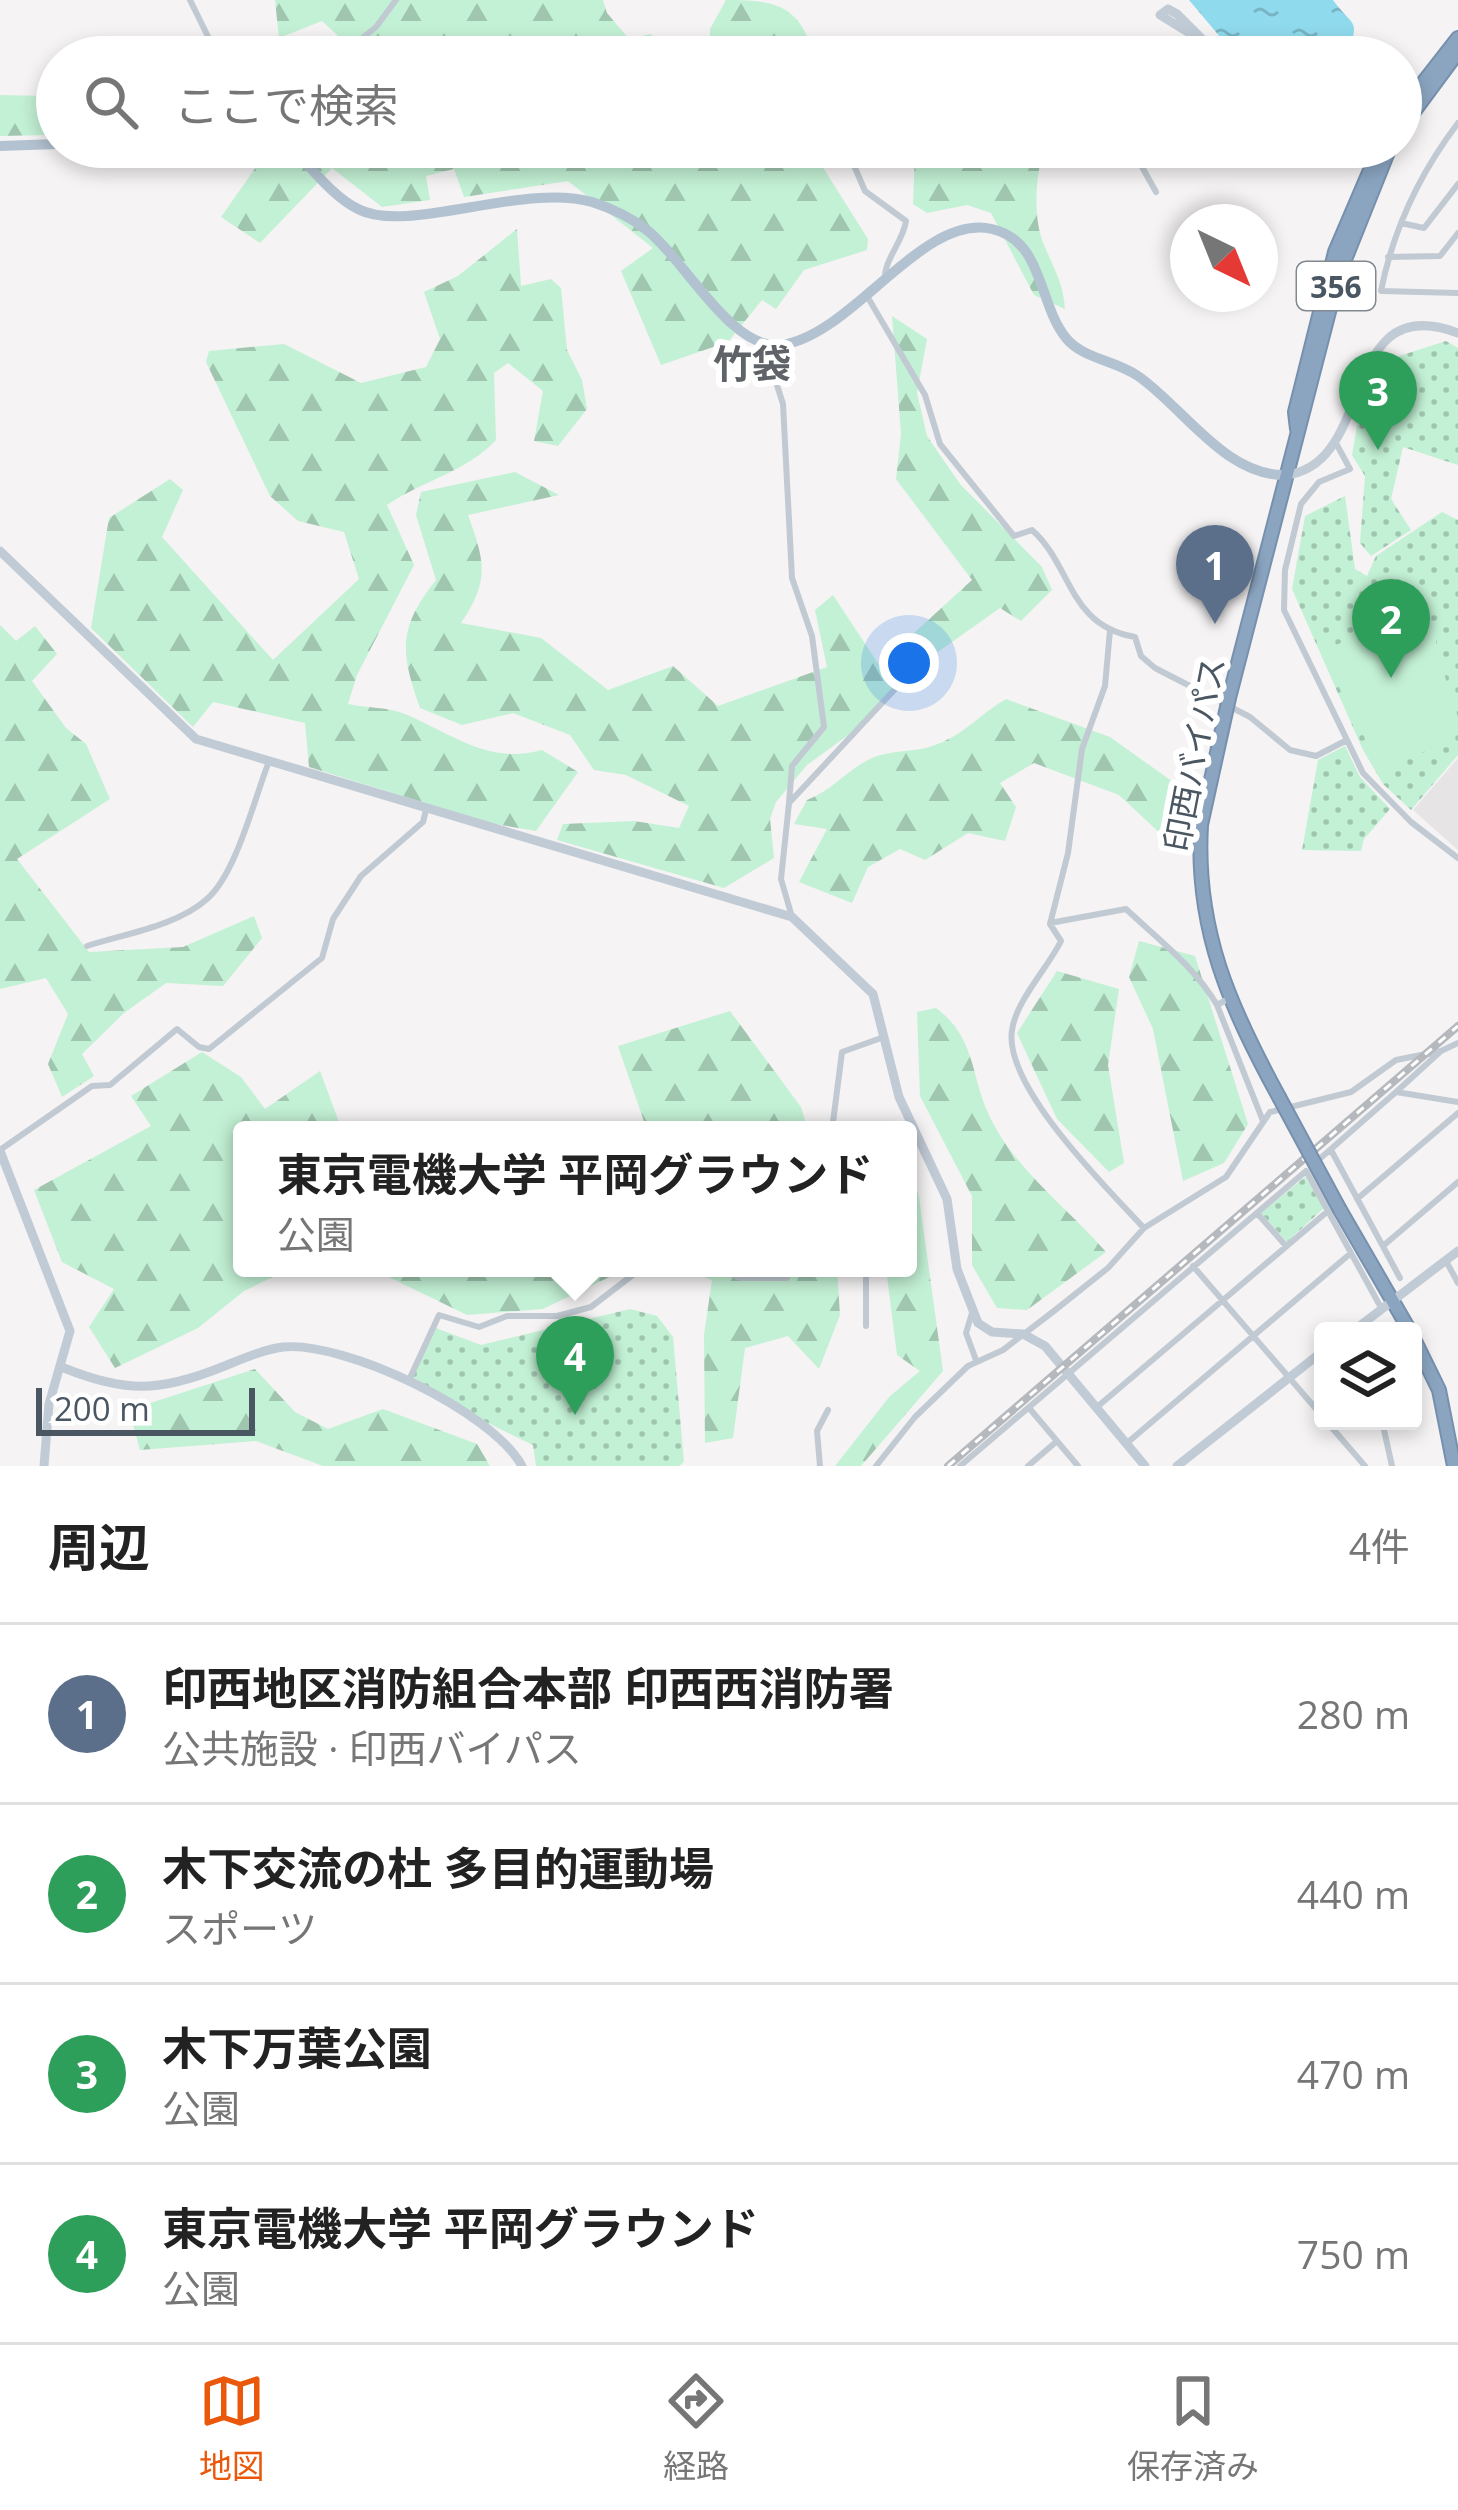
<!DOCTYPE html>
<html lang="ja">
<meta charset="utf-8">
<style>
:root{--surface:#fff;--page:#f2f2f2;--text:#222;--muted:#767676;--line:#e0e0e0;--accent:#ea580c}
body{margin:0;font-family:"Open Sans","Noto Sans JP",sans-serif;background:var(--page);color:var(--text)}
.controls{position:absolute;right:36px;bottom:36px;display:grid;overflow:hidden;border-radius:12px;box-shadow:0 6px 18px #0003}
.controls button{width:108px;height:108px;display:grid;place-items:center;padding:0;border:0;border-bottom:3px solid var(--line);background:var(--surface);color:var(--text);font:60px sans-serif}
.compass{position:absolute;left:1170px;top:204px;width:108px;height:108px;border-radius:50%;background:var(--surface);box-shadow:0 6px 18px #0003;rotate:137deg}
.scale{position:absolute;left:36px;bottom:30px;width:219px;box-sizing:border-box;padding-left:12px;border:6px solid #4a5661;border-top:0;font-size:33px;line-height:42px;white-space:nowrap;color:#4a5661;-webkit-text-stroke:9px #fff;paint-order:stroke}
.you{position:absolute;left:909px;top:663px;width:42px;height:42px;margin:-30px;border:9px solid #fff;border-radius:50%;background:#1a73e8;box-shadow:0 0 0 18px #1a73e833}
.badge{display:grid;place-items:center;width:78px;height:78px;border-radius:50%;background:var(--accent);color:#fff;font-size:39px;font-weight:700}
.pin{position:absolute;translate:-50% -99px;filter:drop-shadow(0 3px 6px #0008)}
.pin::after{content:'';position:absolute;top:63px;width:42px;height:36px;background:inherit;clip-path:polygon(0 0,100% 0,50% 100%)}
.popup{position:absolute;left:233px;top:1121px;width:684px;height:156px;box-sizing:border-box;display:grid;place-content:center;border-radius:12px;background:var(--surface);filter:drop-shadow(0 3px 9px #0005);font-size:39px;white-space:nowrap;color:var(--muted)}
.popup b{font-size:45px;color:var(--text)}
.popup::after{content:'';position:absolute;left:50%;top:100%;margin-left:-24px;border:24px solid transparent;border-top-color:var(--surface)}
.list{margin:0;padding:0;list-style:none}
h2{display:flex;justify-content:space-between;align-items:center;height:156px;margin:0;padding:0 48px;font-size:51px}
h2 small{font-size:39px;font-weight:400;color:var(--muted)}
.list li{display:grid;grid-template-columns:78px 1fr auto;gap:36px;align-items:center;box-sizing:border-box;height:180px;padding:0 48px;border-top:3px solid var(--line)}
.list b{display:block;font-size:45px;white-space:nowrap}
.list p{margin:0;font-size:39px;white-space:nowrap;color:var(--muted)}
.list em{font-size:39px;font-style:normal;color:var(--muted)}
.icon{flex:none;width:66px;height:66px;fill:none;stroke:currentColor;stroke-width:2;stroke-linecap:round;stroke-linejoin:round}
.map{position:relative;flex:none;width:1458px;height:1466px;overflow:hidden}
.search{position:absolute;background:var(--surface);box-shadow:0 6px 18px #0003;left:36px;right:36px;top:36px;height:132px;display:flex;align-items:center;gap:30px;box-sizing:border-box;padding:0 42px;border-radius:66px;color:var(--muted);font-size:45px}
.sheet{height:876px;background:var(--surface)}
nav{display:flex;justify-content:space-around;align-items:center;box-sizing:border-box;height:168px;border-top:3px solid var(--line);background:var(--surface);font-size:33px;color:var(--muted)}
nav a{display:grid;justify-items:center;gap:6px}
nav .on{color:var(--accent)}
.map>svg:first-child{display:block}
.education{fill:#e6e4e5}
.grass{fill:url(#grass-dots)}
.forest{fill:url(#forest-firs)}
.garden{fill:#c3f1d5}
.water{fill:url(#water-ripples)}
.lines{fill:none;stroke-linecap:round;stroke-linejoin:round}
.highway-casing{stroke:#7690ad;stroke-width:16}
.street{stroke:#c1cad2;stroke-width:6}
.secondary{stroke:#c1cbd6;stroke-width:9}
.primary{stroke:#b3c2d1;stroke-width:10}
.highway{stroke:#8ba5c1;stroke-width:12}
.rail-casing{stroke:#b5b8bd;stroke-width:8}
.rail{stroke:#fff;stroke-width:3;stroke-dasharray:9;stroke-linecap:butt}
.highway-bridge-casing{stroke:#7690ad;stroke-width:16;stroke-linecap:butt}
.highway-bridge{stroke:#8ba5c1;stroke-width:12}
.labels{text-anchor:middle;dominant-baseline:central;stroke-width:12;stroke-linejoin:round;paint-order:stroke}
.shield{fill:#fff;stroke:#808990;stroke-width:3}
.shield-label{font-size:30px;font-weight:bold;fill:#4a5661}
.street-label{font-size:33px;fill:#4a5661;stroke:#fff}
.quarter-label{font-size:39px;font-weight:bold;fill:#5f6368;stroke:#fff}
</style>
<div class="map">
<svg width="1458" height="1466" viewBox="0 0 1458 1466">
<defs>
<pattern id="grass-dots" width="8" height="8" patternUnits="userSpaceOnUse" patternTransform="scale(3)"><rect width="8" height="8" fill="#c3f1d5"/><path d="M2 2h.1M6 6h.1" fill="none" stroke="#a0c6b0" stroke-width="1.8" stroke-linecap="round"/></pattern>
<pattern id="forest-firs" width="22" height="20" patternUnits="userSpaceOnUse" patternTransform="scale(3)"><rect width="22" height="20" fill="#c3f1d5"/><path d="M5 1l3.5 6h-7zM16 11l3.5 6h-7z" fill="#a0c6b0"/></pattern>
<pattern id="water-ripples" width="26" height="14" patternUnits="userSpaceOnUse" patternTransform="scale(3)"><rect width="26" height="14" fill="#90daee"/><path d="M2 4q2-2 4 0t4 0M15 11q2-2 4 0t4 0" fill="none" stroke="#78b4c4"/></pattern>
</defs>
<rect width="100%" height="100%" fill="#f5f3f3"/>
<!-- education -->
<path class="education" d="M1458 758V850L1413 810Z"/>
<!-- grass -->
<path class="grass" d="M1446 341 1458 348V465L1403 447 1391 499 1411 530 1371 556 1360 543 1365 476 1352 455 1359 414 1390 359Z
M1345 496 1355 569 1367 576 1376 556 1442 512 1458 520V755L1411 810 1383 784 1363 750 1292 589 1305 516Z
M1345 746 1360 777 1390 809 1364 839 1361 851 1302 850 1318 760Z
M1305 1177 1324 1208 1287 1242 1261 1213Z
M630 1309 657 1316 673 1337 684 1462 679 1466H536L533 1445 407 1384 433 1327 481 1345Z"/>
<!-- forest -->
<path class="forest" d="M275 0H603L607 13 629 39 651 34 667 57H361L322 21 279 38Z
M726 0C778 0 799 5 815 57H710V29Z
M0 95 48 96 47 135 0 136Z
M270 147H810L868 239 867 250 804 270 776 309 762 300 728 342 661 365 621 271 653 248 568 181 464 197 454 169 426 176 430 200 382 207 332 168 260 243 221 217Z
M896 147H1044C1036 176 1032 216 1044 245 1054 269 1063 282 1065 309L1034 295 991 213 967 205 927 213 913 204 915 153Z
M517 229 521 286 551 279 561 288 567 350 582 380 587 409 558 446 534 441 543 391 508 363 494 373 496 440C466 472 424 480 387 505L414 565 357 675 348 704C366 708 388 707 405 714 453 734 488 765 542 750L578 772 536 831 490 823 309 767 305 723 213 702 193 727 91 628 109 518 170 479 183 490 162 537 273 660 359 579 344 532 298 521 270 496 206 362 209 351 284 344 361 383 426 367 440 339 424 292 458 276Z
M892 316 927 339 917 393 927 436 960 484 1042 567 1052 590 1021 621 1000 608 935 654 866 722 807 765 776 802 770 819 774 858 724 888 557 840 563 824 634 821 679 828 689 806 626 775 594 770 570 735 513 713 462 725 420 708C400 652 398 628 436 580L416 515 421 492 515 472 559 495 468 515C485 562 490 580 461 623L541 638 608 690 673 666 718 706 827 667 815 610 833 595 879 665 972 580 896 479 901 434Z
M0 625 16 641 35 626 57 654 32 681 66 728 86 744 110 799 17 859 89 952 183 947 254 916 262 938 223 986 166 983 124 1013 82 1054 94 1076 62 1097 48 1064 68 1014 46 978 0 989Z
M1006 699 1110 737 1194 797 1188 842 1163 836 1119 795 1034 763 1000 783 1016 807 1005 841 968 833 925 860 900 849 868 867 852 903 799 882 827 829 794 824 807 800C833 790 847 770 870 759 891 749 915 753 935 745 964 735 980 714 1006 699Z
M1139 941 1195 956 1248 1124 1224 1163 1183 1181 1153 1029 1129 977Z
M1057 971 1119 989 1108 1065 1124 1163 1109 1172 1057 1119 1017 1033Z
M936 1008C976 1038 970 1074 989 1115 1013 1168 1069 1209 1106 1252L1027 1310 997 1308 972 1265V1196L920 1096 917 1012Z
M730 1011 801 1107 808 1130H647L618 1046Z
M202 1052 241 1077 265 1109 320 1071 342 1130H242V1268H291L244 1291 198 1328 115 1368 89 1327 114 1289 62 1262 34 1190 151 1126 131 1096Z
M908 1156 919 1197 943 1371 861 1466H835L890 1396 920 1371 897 1355 886 1268H908Z
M370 1268H628L543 1309 467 1315Z
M680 1268H837L840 1315 819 1369 788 1336 745 1348 733 1438 705 1443 704 1335 712 1280Z
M255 1369 295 1412 328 1429 383 1409 477 1444 490 1466H323L256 1441 140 1450 129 1410Z"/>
<!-- garden -->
<path class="garden" d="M1405 613H1423L1437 628 1436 649 1458 717 1442 743 1382 772 1321 652Z"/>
<!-- water -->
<path class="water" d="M1189 0H1333C1354 29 1361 17 1346 57H1248L1221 38Z"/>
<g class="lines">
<defs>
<path id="highway" d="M1401 111 1458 38
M1401 129 1458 52
M1297 429 1295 412 1335 252 1380 147
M1229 698 1338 277 1390 147
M1201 825C1195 930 1230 1007 1279 1097
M1340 1210 1410 1331
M1413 1337 1439 1390 1454 1466"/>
</defs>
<!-- highway casing -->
<use href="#highway" class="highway-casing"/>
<!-- street -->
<path class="street" d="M190 0 218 57
M339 57 376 27 396 0
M819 57 816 42C850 50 858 57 888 40 917 46 945 43 972 57
M1458 123C1420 173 1393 230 1381 291L1458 293
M846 147 865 191 906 221C903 242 883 261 885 280
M1131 147 1156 192
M1401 223 1424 228 1458 184
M1388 257 1440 256 1458 233
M867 296 925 395 940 444 1014 536 1032 530C1072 565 1068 626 1135 637L1141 656 1155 668 1250 717 1290 750 1316 756 1347 740
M764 344 783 404 792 578 812 636 824 727 792 766 789 803
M1337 445 1350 469 1319 482 1301 504 1285 570 1284 610 1363 773 1411 822 1458 858
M1110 630 1105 686 1082 749 1068 853 1050 924 1061 941C1047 969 1016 1001 1012 1030 1003 1086 1107 1188 1143 1227
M792 917 781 879 789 803 923 659
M1050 923 1126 909C1159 940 1194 966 1217 1005
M87 946C124 934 177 926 207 899 236 874 254 800 268 764
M1228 999 1217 1005 1263 1121
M1396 1092 1441 1051 1458 1043
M832 1130 842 1052 884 1037
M0 1150 92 1086 110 1085 177 1029 199 1047 209 1049 322 958 333 919 361 876 423 822 426 810
M1331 1150 1400 1278
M1315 1163 1396 1092 1458 1102
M1357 1199 1458 1113
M1257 1213 1286 1246
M1383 1246 1458 1182
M1446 1261 1458 1283
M1193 1266 1323 1417
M716 1268 741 1278H787
M866 1268V1326
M972 1313 966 1333 976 1360
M409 1380 439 1315 479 1327 507 1316H557L591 1307 634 1274 694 1268
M1097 1407 1328 1211
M1030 1409 1078 1466
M1326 1421 1365 1466
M1382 1421 1392 1466
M1127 1443 1351 1253
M820 1466 817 1431 828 1410
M876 1466 915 1417 968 1366 1003 1350 1054 1311 1108 1268 1144 1228 1226 1177 1270 1112 1351 1092 1396 1060 1441 1051
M960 1466 1306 1171 1379 1304
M1028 1466 1057 1441"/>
<!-- secondary -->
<path class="secondary" d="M1204 42 1160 15 1168 9 1177 14 1220 57
M1285 475C1378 466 1337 287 1458 333
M0 551 196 739 792 917 873 994 899 1097 947 1199 957 1269 978 1323 992 1332 1023 1334 1045 1346 1145 1466
M0 1151 70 1331 49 1404 44 1466
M1353 1331 1458 1251
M64 1368C126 1393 160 1392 222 1367 242 1359 262 1350 283 1347 345 1341 492 1411 522 1466
M1177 1466 1323 1351"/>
<!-- primary -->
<path class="primary" d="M0 146 57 144
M291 147C311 167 332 196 358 209 407 235 524 182 592 202 611 208 632 218 648 231 685 260 732 352 782 345 854 334 922 213 992 229 1044 241 1038 304 1066 338 1083 359 1115 360 1138 376 1183 407 1225 476 1285 475"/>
<!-- highway -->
<use href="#highway" class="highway"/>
<defs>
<path id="rail" d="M948 1466 1458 1026"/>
</defs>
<!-- rail casing -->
<use href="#rail" class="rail-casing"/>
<!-- rail -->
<use href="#rail" class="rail"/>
<defs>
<path id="highway-bridge" d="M1201 825 1229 698
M1279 1097 1340 1210"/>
</defs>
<!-- highway-bridge casing -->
<use href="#highway-bridge" class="highway-bridge-casing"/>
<!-- highway-bridge -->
<use href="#highway-bridge" class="highway-bridge"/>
</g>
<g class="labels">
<!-- shield labels -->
<rect class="shield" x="1297" y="262" width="78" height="48" rx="9"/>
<g class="shield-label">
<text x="1336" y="286">356</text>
</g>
<!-- street labels -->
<g class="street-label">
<text transform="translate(1194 754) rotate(-79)">印西バイパス</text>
</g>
<!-- quarter labels -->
<g class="quarter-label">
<text x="752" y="362">竹袋</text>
</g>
</g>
</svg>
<div class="controls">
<button><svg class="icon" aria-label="layers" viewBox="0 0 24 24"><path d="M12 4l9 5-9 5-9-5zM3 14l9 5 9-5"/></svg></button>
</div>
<svg class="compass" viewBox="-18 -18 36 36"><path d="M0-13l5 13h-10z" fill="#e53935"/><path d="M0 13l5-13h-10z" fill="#767676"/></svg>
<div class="scale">200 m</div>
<div class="you"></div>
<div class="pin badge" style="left:1215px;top:624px;background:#5c6f8a">1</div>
<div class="pin badge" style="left:1391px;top:678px;background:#2e9e5b">2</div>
<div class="pin badge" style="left:1378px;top:450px;background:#2e9e5b">3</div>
<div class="pin badge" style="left:575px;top:1415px;background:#2e9e5b">4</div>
<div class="popup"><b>東京電機大学 平岡グラウンド</b>公園</div>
<div class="search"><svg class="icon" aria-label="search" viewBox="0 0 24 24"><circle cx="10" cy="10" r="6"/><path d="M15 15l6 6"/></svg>ここで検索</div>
</div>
<section class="sheet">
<h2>周辺<small>4件</small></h2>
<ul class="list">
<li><span class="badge" style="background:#5c6f8a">1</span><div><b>印西地区消防組合本部 印西西消防署</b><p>公共施設 · 印西バイパス</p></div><em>280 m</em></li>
<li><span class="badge" style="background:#2e9e5b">2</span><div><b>木下交流の杜 多目的運動場</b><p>スポーツ</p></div><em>440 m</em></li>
<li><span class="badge" style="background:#2e9e5b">3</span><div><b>木下万葉公園</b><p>公園</p></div><em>470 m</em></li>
<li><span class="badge" style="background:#2e9e5b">4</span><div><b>東京電機大学 平岡グラウンド</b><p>公園</p></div><em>750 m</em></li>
</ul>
</section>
<nav>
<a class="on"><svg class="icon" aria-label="map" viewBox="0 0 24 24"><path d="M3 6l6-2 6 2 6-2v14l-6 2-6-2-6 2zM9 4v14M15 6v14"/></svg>地図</a>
<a><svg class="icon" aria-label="directions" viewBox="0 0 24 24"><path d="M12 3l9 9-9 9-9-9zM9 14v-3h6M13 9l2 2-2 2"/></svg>経路</a>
<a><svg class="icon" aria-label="saved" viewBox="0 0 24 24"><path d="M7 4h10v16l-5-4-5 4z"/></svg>保存済み</a>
</nav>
